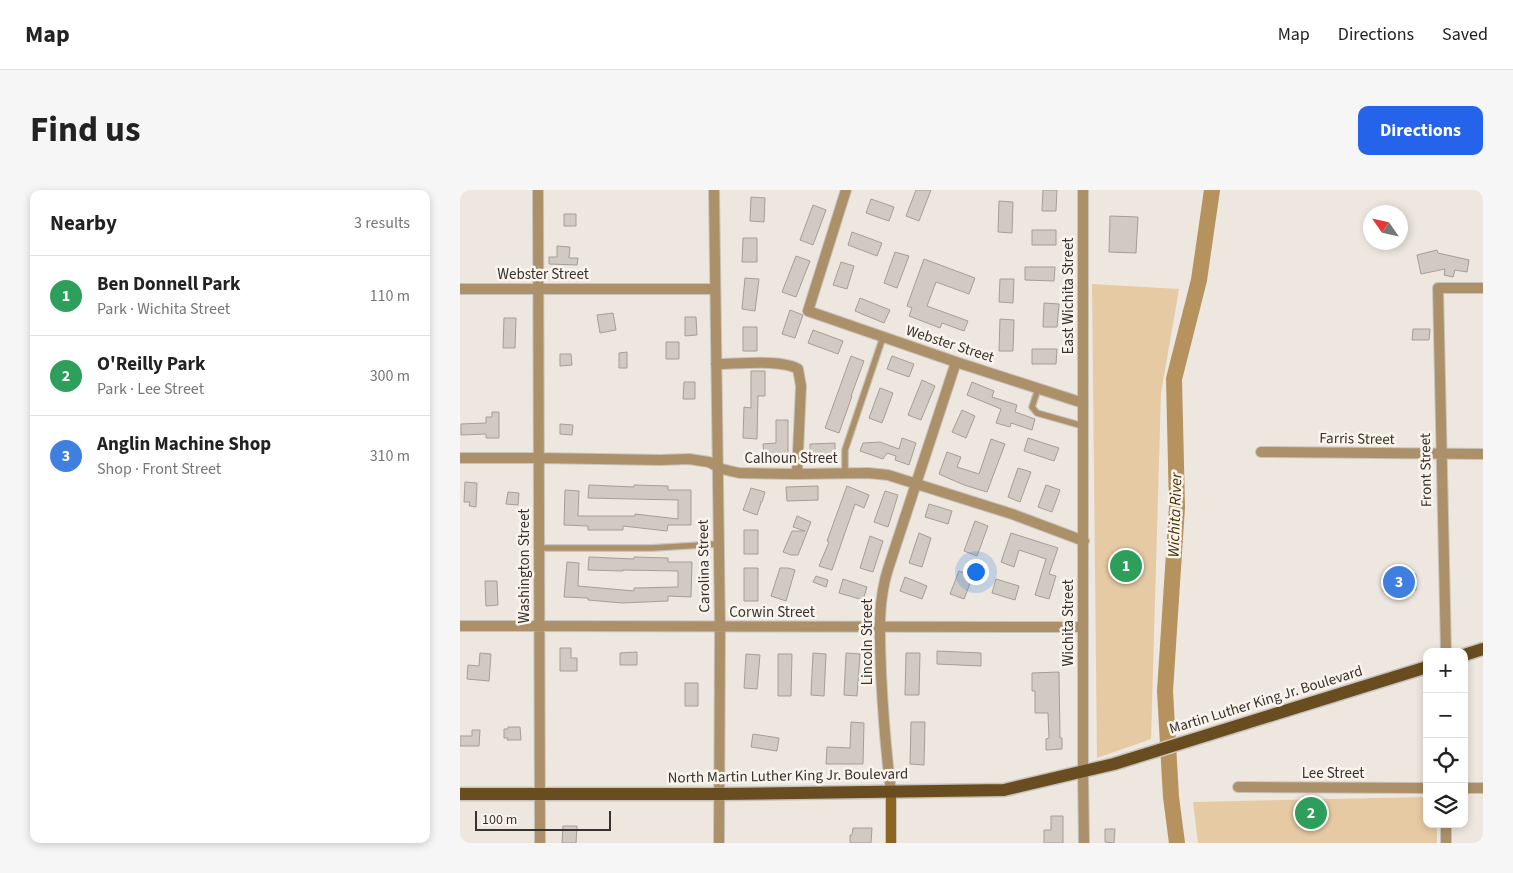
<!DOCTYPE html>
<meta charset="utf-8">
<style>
:root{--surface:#fff;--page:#f6f6f6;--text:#222;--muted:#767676;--line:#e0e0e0;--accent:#2563eb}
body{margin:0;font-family:"Source Sans 3",sans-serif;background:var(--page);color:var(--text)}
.controls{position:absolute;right:15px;bottom:15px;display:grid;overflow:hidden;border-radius:10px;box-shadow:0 2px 8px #0003}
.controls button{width:45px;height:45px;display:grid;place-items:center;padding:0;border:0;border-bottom:1px solid var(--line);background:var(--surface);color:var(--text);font:25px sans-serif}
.compass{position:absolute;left:903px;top:15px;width:45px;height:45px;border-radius:50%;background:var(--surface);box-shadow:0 2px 8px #0003;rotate:304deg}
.scale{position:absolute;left:15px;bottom:12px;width:136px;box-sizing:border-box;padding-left:5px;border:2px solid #363330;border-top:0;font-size:14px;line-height:18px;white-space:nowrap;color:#363330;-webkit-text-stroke:4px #faf4ec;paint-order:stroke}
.you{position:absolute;left:515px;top:381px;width:18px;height:18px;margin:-12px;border:4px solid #fff;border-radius:50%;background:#1a73e8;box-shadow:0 0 0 8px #1a73e833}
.badge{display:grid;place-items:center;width:32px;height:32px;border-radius:50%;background:var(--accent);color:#fff;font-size:16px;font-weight:700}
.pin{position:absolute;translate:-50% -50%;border:2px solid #fff;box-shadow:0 1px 5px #0006}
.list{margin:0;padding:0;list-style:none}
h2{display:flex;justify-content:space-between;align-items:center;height:65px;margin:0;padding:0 20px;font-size:21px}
h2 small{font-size:16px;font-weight:400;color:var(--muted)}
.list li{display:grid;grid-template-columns:32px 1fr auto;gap:15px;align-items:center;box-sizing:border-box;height:80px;padding:0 20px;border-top:1px solid var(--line)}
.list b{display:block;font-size:19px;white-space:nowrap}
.list p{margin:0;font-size:16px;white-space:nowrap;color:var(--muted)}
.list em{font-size:16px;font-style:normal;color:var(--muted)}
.icon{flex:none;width:28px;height:28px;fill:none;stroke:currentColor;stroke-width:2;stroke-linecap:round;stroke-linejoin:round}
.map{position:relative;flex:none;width:1023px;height:653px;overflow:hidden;border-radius:10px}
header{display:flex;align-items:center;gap:30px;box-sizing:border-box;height:70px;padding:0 25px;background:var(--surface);border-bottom:1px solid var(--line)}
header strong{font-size:24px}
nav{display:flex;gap:28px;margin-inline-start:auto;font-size:18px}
.intro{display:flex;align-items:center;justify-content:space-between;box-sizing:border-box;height:120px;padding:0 30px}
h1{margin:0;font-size:35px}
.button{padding:12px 22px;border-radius:10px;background:var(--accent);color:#fff;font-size:18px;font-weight:700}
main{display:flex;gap:30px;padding:0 30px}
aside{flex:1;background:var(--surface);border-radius:10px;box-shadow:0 2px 8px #0003}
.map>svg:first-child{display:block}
.green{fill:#e6caa4}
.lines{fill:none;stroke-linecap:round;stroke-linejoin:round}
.river{stroke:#b6925e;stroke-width:16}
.building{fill:#d0cac2;stroke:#a49e96}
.service-casing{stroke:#c8c3bc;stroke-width:8}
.minor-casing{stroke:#c8c3bc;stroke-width:12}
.secondary-casing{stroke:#c8c3bc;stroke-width:12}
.primary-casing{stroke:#c8c3bc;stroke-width:15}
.service{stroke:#ac9069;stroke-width:5.5}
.minor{stroke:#ac9069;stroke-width:10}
.secondary{stroke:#8d6523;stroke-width:10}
.primary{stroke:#694c1f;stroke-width:12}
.labels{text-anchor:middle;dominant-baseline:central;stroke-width:5;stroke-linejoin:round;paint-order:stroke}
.street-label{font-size:15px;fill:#363330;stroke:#faf4ec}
.water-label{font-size:16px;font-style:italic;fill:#472e01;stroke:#faf4ec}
</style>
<header>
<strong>Map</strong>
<nav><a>Map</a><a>Directions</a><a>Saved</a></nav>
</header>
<div class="intro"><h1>Find us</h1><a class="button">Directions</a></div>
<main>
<aside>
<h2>Nearby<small>3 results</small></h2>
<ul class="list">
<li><span class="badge" style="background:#2e9e5b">1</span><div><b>Ben Donnell Park</b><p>Park · Wichita Street</p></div><em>110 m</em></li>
<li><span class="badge" style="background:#2e9e5b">2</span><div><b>O'Reilly Park</b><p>Park · Lee Street</p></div><em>300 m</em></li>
<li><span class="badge" style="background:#3f7fe0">3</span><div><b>Anglin Machine Shop</b><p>Shop · Front Street</p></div><em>310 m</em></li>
</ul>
</aside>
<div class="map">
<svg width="1023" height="653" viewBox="0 0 1023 653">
<rect width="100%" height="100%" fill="#ede7df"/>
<!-- green -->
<path class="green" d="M632 94 719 99 701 203 691 549 637 568Z
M967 607V634H977V653H738L733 612Z"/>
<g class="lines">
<!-- river -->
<path class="river" d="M717 653 711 607 705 501 717 317 714 189 739 90 752 0"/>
</g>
<!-- building -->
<path class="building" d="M456 0H471L459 31 446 26Z
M583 0H597L596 21H582Z
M291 7 305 8 304 32 290 31Z
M411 9 434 17 429 31 406 23Z
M539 11 553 12 552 43 538 42Z
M353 15 366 20 353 55 340 50Z
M104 24H116V36H104Z
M650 26 678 27 676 63 649 62Z
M572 40H596V55H572Z
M392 42 422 53 417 66 388 55Z
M283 48H297V72H282Z
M97 56 110 57 109 68H118L117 75 89 74V67H97Z
M977 60 978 63 1009 70 1007 82 995 80 993 87 984 85 985 79 961 84 957 65Z
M435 62 449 66 437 98 424 93Z
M336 66 350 71 336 107 322 102Z
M464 69 515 88 509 104 476 92 467 116 508 131 504 141 482 133 480 138 449 126 452 118 447 116Z
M381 72 394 76 387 99 373 95Z
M565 77H595L594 91 565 90Z
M285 88 299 89 295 121 282 119Z
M540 89H554L553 113 539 112Z
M400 108 430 120 424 133 395 121Z
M584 113 599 114 597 137H583Z
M330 120 343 125 335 148 322 144Z
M153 123 156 140 140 143 137 125Z
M225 127H236L237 145 225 146Z
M44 128H56L55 158H43Z
M540 129 554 130 553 161H539Z
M283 137H297V161H283Z
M953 139H970L969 150H952Z
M353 140 383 151 378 164 348 153Z
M206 152H219V169H206Z
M572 159H597L596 174H572Z
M167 162V178H159V163Z
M100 164H111L112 175 100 176Z
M391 166 404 171 391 206H392L379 243 365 238Z
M432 166 454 174 449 187 427 179Z
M291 181H305V206H298L297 249 283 248 284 217 291 218Z
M462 190 475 196 461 230 448 225Z
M224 192H235V209H223Z
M512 192 534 201 532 207 557 215 555 222 575 229 572 240 551 233 550 237 536 233 541 219 507 205Z
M420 198 433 203 422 233 409 228Z
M502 220 515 226 506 248 492 242Z
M32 222H39V248H26V244L1 245V234L26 233V227H32Z
M316 230H328V268H304L303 254 316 253Z
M100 234 113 235 112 245 100 244Z
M442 248 456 253 449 275 435 270 436 266 427 263 423 269 400 261 403 253 420 252 439 259Z
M568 248 599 258 594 271 564 261Z
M531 249 545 254 527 302 504 295 479 284 487 262 501 267 497 277 519 284Z
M375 253V267L350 268V254Z
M558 278 571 282 560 312 548 307Z
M5 292 17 293 16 317 9 316 10 312H4Z
M129 295 174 297V295L208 296V300H231V335H208L207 341 163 336V340H128V336L104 335 105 300 119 301 118 326H175V324L218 329V310L128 308Z
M586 295 600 300 592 322 578 317Z
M358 296V310L327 311 326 297Z
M387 296 409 305 404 318 395 314 372 380 359 376 369 352 367 351Z
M291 298 305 302 302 312H300L301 313 297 325 283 320Z
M425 301 438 305 428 337 414 332Z
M48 302 59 303 58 315 46 314Z
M469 314 492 321 488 334 465 327Z
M337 326 351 332 338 365H331L323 362 332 341H345L333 337Z
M515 331 528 336 517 366 504 361Z
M284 340H298V364H284Z
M459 343 471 348 462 377 449 373Z
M551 343 598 358 589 384 596 386 589 409 575 405 586 369 559 360 554 377 541 372Z
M410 346 423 351 413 382 400 378Z
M129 367 174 369V367L208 368V372H232L231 407 208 406V411L162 413 128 410V408L104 407 107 372 119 373 118 396 174 401V398L218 397V381L163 380V381L128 380Z
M284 378H298V411H284Z
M320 378H328L335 380 326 411 311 406Z
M499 381 513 386 504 409 490 404Z
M923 384H956V400L947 401V408H931V401H923Z
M356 386 368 390 366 397 353 392Z
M445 387 467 396 462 409 440 401Z
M383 389 407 397 403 410 379 403Z
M536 389 559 396 555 410 532 403Z
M25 391H37L38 415 26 416Z
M100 458H111V468H117V481H100Z
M477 461 521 463V476L477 474Z
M177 462V475H160V463Z
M20 463 31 464 29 491 7 489 8 475 19 476Z
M353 463 366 464 364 506 351 505Z
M386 463 400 464 397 506 384 505Z
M446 463H460L459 505H445Z
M286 464 300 465 297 499 284 498Z
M318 464H332L331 506H318Z
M599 482 600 548H602V559L586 560V549L589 548 588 523H575V501H572V483Z
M225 493H238V516H225Z
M391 532 404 533 403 574H366L367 557 390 558Z
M451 532H465L464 575 450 574Z
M48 537H60L61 550H47L48 548H44V539H48Z
M12 540H20L19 556H0V546H12Z
M293 544 319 548 317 561 291 557Z
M591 626H603V653H584V640H591Z
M103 636H117L116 653H102Z
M393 638H412L411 653H390V645H392Z
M645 639H655L654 653 645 652Z"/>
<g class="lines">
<defs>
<path id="service" d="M578 199 572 217 577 223 623 236
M385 283V260L423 147
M79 358H192L258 354"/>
<path id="minor" d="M78 0 80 653
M254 0 260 437 259 653
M386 0 348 121 496 172 623 213
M623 0V583L624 653
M0 99H255
M256 174C276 174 323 169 338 179L341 196 337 284
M801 262 1023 264
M0 268H78L200 270 229 269 249 272 262 279 279 283 337 284 408 283 428 285 552 324 624 351
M0 436 623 437
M986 462 978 98H1023
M778 597 967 598
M1004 598H1023
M431 602C426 562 423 523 421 483 420 448 417 414 428 379L496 172
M986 634V653"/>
<path id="secondary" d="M431 602V653"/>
<path id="primary" d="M1004 465 1023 459
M0 604H260L544 600 654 574 967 477"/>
</defs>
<!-- service casing -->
<use href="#service" class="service-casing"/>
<!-- minor casing -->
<use href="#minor" class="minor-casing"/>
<!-- secondary casing -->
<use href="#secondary" class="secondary-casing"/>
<!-- primary casing -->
<use href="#primary" class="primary-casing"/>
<!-- service -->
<use href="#service" class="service"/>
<!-- minor -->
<use href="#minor" class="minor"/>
<!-- secondary -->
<use href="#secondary" class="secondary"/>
<!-- primary -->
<use href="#primary" class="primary"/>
</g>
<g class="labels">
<!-- street labels -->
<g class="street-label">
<text x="83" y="84">Webster Street</text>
<text transform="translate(608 106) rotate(-90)">East Wichita Street</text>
<text transform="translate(490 154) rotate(18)">Webster Street</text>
<text transform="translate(897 249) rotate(1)">Farris Street</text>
<text x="331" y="268">Calhoun Street</text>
<text transform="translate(966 280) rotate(-91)">Front Street</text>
<text transform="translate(64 376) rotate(-90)">Washington Street</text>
<text transform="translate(244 376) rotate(-91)">Carolina Street</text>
<text x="312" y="422">Corwin Street</text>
<text transform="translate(608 433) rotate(-90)">Wichita Street</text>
<text transform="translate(407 452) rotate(-90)">Lincoln Street</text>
<text transform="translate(806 510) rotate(-17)">Martin Luther King Jr. Boulevard</text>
<text x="873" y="583">Lee Street</text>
<text transform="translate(328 586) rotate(-1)">North Martin Luther King Jr. Boulevard</text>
</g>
<!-- water labels -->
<g class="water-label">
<text transform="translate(715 325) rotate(-88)">Wichita River</text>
</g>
</g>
</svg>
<div class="controls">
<button>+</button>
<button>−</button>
<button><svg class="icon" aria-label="locate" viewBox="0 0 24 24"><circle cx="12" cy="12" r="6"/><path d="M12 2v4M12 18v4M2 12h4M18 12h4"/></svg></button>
<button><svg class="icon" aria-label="layers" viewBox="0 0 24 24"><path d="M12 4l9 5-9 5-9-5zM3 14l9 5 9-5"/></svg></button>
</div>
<svg class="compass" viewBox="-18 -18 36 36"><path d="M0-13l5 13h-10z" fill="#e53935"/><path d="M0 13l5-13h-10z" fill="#767676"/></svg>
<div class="scale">100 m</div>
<div class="you"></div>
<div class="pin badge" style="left:666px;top:376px;background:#2e9e5b">1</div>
<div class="pin badge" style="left:851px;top:623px;background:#2e9e5b">2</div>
<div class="pin badge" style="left:939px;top:392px;background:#3f7fe0">3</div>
</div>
</main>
